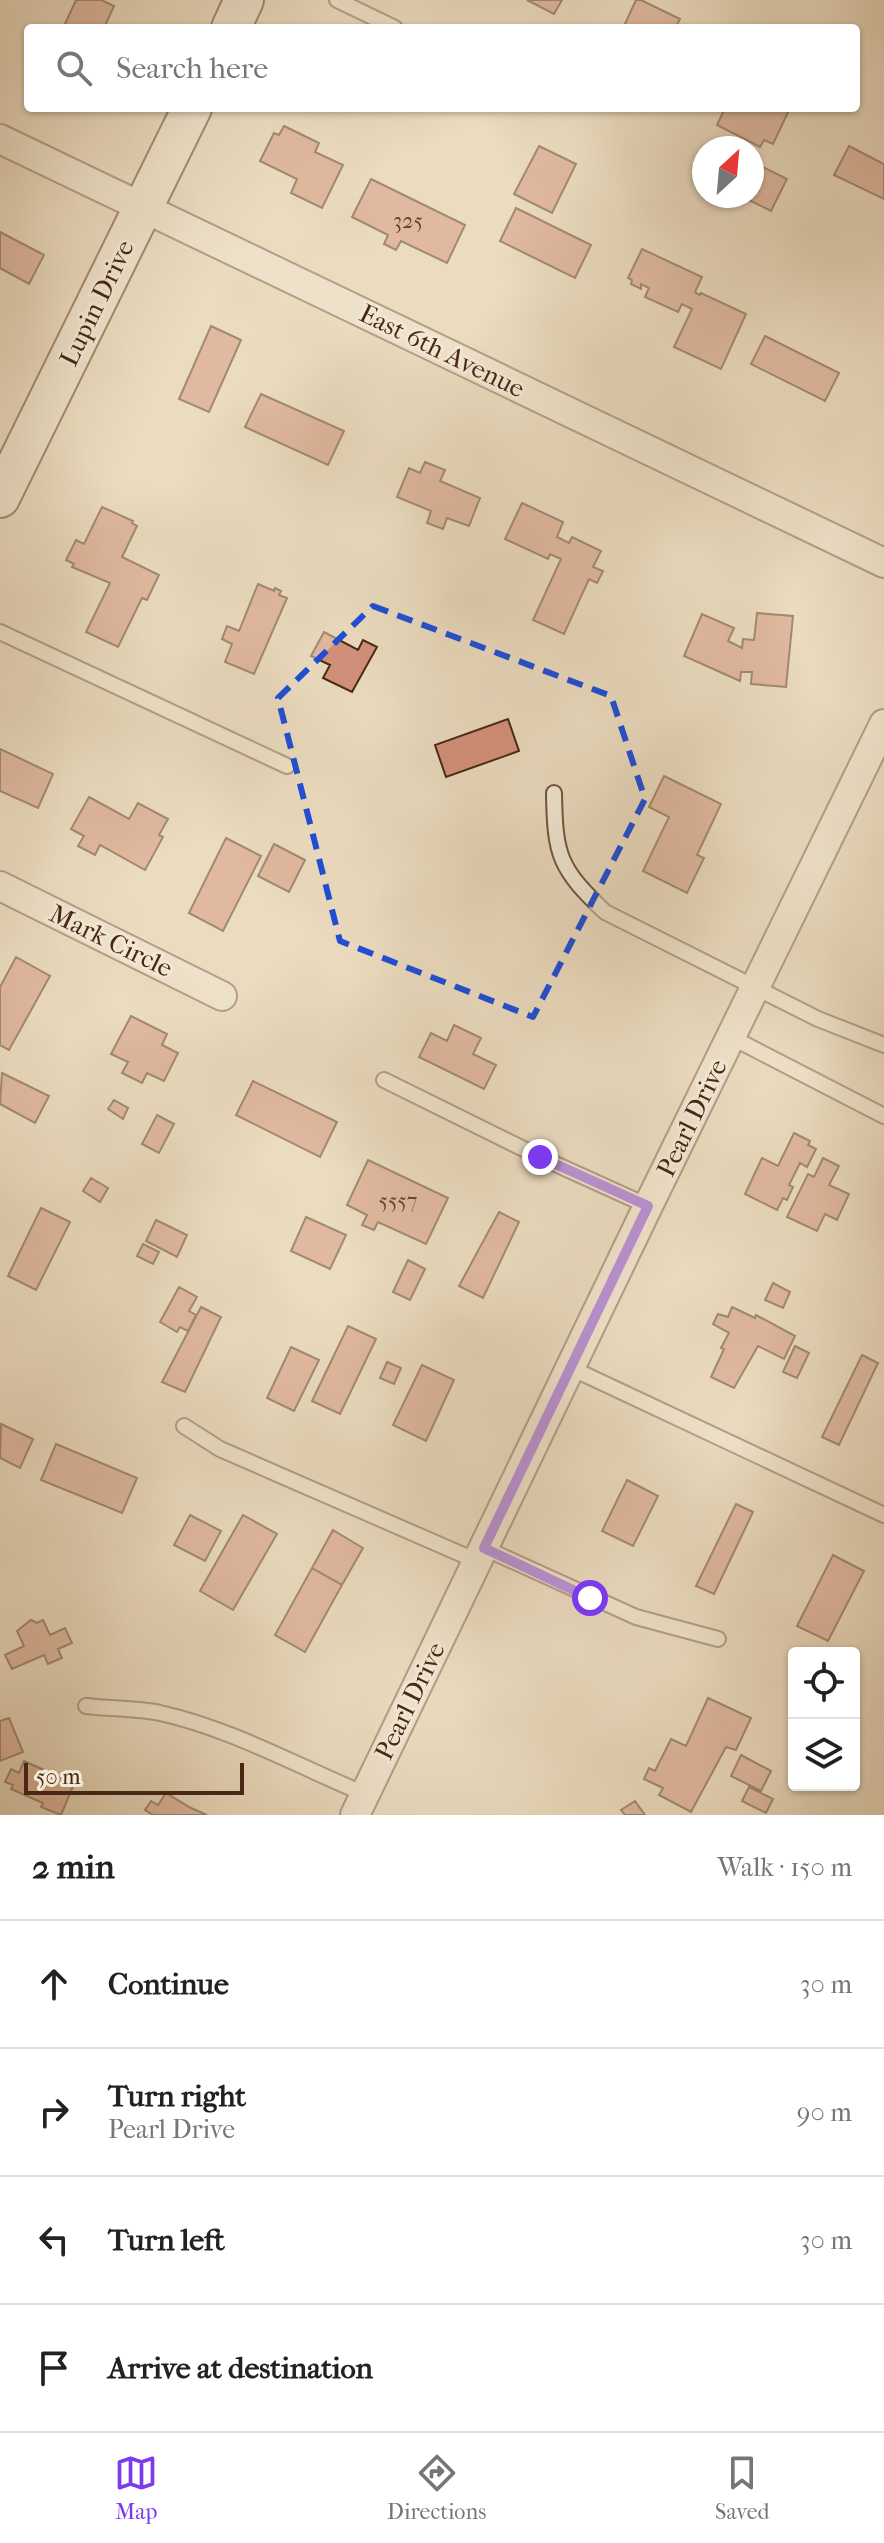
<!DOCTYPE html>
<meta charset="utf-8">
<style>
:root{--surface:#fff;--page:#f6f6f6;--text:#222;--muted:#767676;--line:#e0e0e0;--accent:#7c3aed}
body{margin:0;font-family:"IM FELL French Canon",serif;background:var(--page);color:var(--text)}
.controls{position:absolute;right:24px;bottom:24px;display:grid;overflow:hidden;border-radius:8px;box-shadow:0 2px 6px #0004}
.controls button{width:72px;height:72px;display:grid;place-items:center;padding:0;border:0;border-bottom:2px solid var(--line);background:var(--surface);color:var(--text);font:40px sans-serif}
.compass{position:absolute;left:692px;top:136px;width:72px;height:72px;border-radius:50%;background:var(--surface);box-shadow:0 2px 6px #0004;rotate:26deg}
.scale{position:absolute;left:24px;bottom:20px;width:220px;box-sizing:border-box;padding-left:8px;border:4px solid #482814;border-top:0;font-size:22px;line-height:28px;white-space:nowrap;color:#482814;-webkit-text-stroke:6px #f2e8d5;paint-order:stroke}
.stop{position:absolute;width:24px;height:24px;margin:-18px;border:6px solid #7c3aed;border-radius:50%;background:#fff}
.stop.end{background:#7c3aed;border-color:#fff;box-shadow:0 2px 8px #0008}
.list{margin:0;padding:0;list-style:none}
h2{display:flex;justify-content:space-between;align-items:center;height:104px;margin:0;padding:0 32px;font-size:34px}
h2 small{font-size:26px;font-weight:400;color:var(--muted)}
.list li{display:grid;grid-template-columns:52px 1fr auto;gap:24px;align-items:center;box-sizing:border-box;height:128px;padding:0 32px;border-top:2px solid var(--line)}
.list b{display:block;font-size:30px;white-space:nowrap}
.list p{margin:0;font-size:26px;white-space:nowrap;color:var(--muted)}
.list em{font-size:26px;font-style:normal;color:var(--muted)}
.icon{flex:none;width:44px;height:44px;fill:none;stroke:currentColor;stroke-width:2;stroke-linecap:round;stroke-linejoin:round}
.map{position:relative;flex:none;width:884px;height:1815px;overflow:hidden}
.search{position:absolute;background:var(--surface);box-shadow:0 2px 6px #0004;left:24px;right:24px;top:24px;height:88px;display:flex;align-items:center;gap:20px;box-sizing:border-box;padding:0 28px;border-radius:8px;color:var(--muted);font-size:30px}
.sheet{height:616px;background:var(--surface)}
nav{display:flex;justify-content:space-around;align-items:center;box-sizing:border-box;height:112px;border-top:2px solid var(--line);background:var(--surface);font-size:22px;color:var(--muted)}
nav a{display:grid;justify-items:center;gap:4px}
nav .on{color:var(--accent)}
.map>svg:first-child{display:block}
.building{fill:#d3917b;stroke:#482814;stroke-width:2}
.lines{fill:none;stroke-linecap:round;stroke-linejoin:round}
.lane-casing{stroke:#71553f;stroke-width:18}
.street-casing{stroke:#71553f;stroke-width:32}
.secondary-casing{stroke:#482814;stroke-width:42}
.lane{stroke:#f2e8d5;stroke-width:14}
.street{stroke:#f2e8d5;stroke-width:28}
.secondary{stroke:#f2e8d5;stroke-width:38}
.route{stroke:#7c3aed;stroke-width:10}
.marked{fill:none;stroke:#1d4ed8;stroke-width:6;stroke-dasharray:16 10;stroke-linejoin:round}
.labels{text-anchor:middle;dominant-baseline:central;stroke-width:6;stroke-linejoin:round;paint-order:stroke}
.number-label{font-size:22px;fill:#6b422e}
.street-label{font-size:26px;fill:#482814;stroke:#f2e8d5}
</style>
<div class="map">
<svg width="884" height="1815" viewBox="0 0 884 1815">
<rect width="100%" height="100%" fill="#ebdbbf"/>
<filter id="stains"><feTurbulence type="fractalNoise" baseFrequency=".0025" numOctaves="4"/><feColorMatrix values="0 0 0 0 .2 0 0 0 0 .09 0 0 0 0 .02 0 0 0 .5 -.17"/></filter>
<radialGradient id="worn" r=".72"><stop offset=".6" stop-color="#630" stop-opacity="0"/><stop offset="1" stop-color="#630" stop-opacity=".3"/></radialGradient>
<!-- building -->
<path class="building" d="M76 0H101L114 6 104 28H63Z
M527 0H562L554 14Z
M636 0H641L680 19 675 28H623Z
M725 108H790L773 144 764 140 760 147 717 125Z
M284 126 319 143 315 152 343 165 322 208 291 193 297 179 260 161 274 133 279 135Z
M539 146 576 164 552 213 514 194Z
M849 146 884 164V199L834 175Z
M755 163 787 179 771 211 741 196H752V169Z
M371 179 465 225 447 263 401 241 396 250 384 244 388 235 352 217Z
M516 208 591 245 575 278 500 241Z
M0 232 44 255 29 284 0 268Z
M642 249 702 277 695 292 700 295 701 293 746 314 721 369 674 347 692 309 682 304 678 312 645 297 649 288 641 284V289L631 284 632 280 628 278Z
M211 326 241 340 209 412 179 399Z
M765 336 839 373 825 401 751 364Z
M261 394 344 431 328 465 245 427Z
M425 462 445 470 440 481 480 498 469 526 447 518 443 529 427 523 431 511 397 497 409 468 420 473Z
M522 503 563 522 557 537 569 543 572 537 601 551 593 567 603 571 597 583 589 579 564 634 533 620 561 559 550 554 548 559 505 539Z
M102 507 133 521 132 523 137 526 122 557 159 575 147 600 142 598 118 647 86 632 110 583 72 567 74 564 66 560 76 540 84 544Z
M258 584 274 591 275 588 281 591 279 595 287 598 254 674 225 662 232 644 222 639 227 626 239 631Z
M757 613 793 616 786 687 751 684 752 672H741L740 681 684 656 702 614 734 628 728 641 742 648 743 639 754 640Z
M324 632 358 650 363 640 377 647 352 692 323 678 330 665 311 656Z
M508 719 519 751 446 777 435 745Z
M0 749 53 774 38 808 0 791Z
M664 776 721 804 697 855 704 858 687 893 643 871 669 817 649 807Z
M89 797 129 819 138 803 168 819 159 835 163 837 145 870 100 845 95 855 78 846 84 836 71 829Z
M226 838 261 856 223 931 189 913Z
M274 844 305 860 289 892 258 876Z
M16 957 50 976 9 1050 0 1045V987Z
M131 1016 167 1034 162 1045 178 1053 164 1081 147 1073 142 1083 122 1073 128 1062 111 1054Z
M454 1025 481 1038 473 1054 496 1065 484 1089 419 1057 431 1033 447 1041Z
M2 1073 49 1096 35 1123 0 1104Z
M253 1081 337 1122 320 1157 236 1115Z
M114 1100 128 1108 123 1119 108 1109Z
M157 1115 174 1124 159 1153 142 1144Z
M794 1133 810 1141 808 1145 816 1149 807 1167 800 1163 789 1185 793 1187 787 1200 783 1198 777 1210 745 1194 762 1158 778 1166Z
M823 1158 839 1166 829 1185 849 1194 837 1220 825 1214 817 1231 787 1217 808 1174 814 1177Z
M368 1160 448 1198 426 1244 378 1222 374 1230 362 1225 367 1215 347 1205Z
M91 1178 108 1188 100 1202 83 1191Z
M41 1208 70 1222 36 1290 8 1276Z
M499 1212 519 1222 483 1298 459 1286Z
M306 1217 346 1235 330 1269 291 1251Z
M156 1220 187 1235 177 1257 146 1241Z
M143 1244 159 1252 153 1264 137 1256Z
M408 1260 425 1269 410 1300 393 1292Z
M773 1283 790 1292 783 1308 765 1300Z
M179 1287 197 1297 189 1311 196 1315 188 1331 180 1327 177 1332 160 1322Z
M201 1307 221 1317 185 1392 162 1382Z
M732 1307 755 1318 756 1315 795 1336 784 1359 758 1346 734 1388 711 1377 724 1349 721 1348 729 1333 713 1324 718 1314 728 1317Z
M348 1326 376 1339 340 1414 312 1401Z
M795 1346 809 1353 797 1378 783 1372Z
M291 1347 319 1360 294 1411 267 1398Z
M862 1355 878 1363 839 1445 822 1437Z
M387 1362 401 1368 394 1384 380 1378Z
M422 1365 454 1380 426 1441 393 1425Z
M1 1424 33 1439 20 1468 0 1458Z
M56 1444 137 1478 122 1513 41 1480Z
M627 1480 658 1496 633 1546 602 1531Z
M736 1504 753 1512 714 1594 696 1586Z
M190 1515 221 1531 205 1561 174 1545Z
M243 1515 277 1534 233 1610 200 1591Z
M333 1530 363 1548 342 1585 312 1568Z
M833 1555 864 1571 828 1641 797 1626Z
M312 1568 342 1585 305 1652 275 1635Z
M31 1620 37 1623 43 1620 50 1635 65 1628 72 1643 58 1649 62 1658 48 1664 44 1655 12 1669 5 1655 24 1646 17 1631Z
M708 1698 751 1718 736 1750 726 1747 691 1812 659 1795 663 1788 644 1779 649 1768 655 1771 671 1739 686 1746Z
M9 1718 23 1752 0 1761V1721Z
M741 1755 771 1771 761 1791 731 1776Z
M24 1761 62 1778 63 1774 72 1778 70 1782 74 1784 61 1815 41 1807 43 1803 11 1789 13 1785 5 1782 11 1769 19 1773Z
M749 1787 773 1799 766 1813 742 1801Z
M166 1793 191 1808 207 1815H153L145 1810 151 1801 158 1805Z
M635 1801 645 1815H625L621 1810Z"/>
<g class="lines">
<defs>
<path id="lane" d="M337 0 395 28
M0 632 287 766
M554 793C555 856 559 868 605 912L818 1019 884 1045
M731 1037 884 1116
M384 1080 540 1157 648 1206
M571 1368 884 1515
M184 1426 220 1449 477 1561
M484 1548 636 1617 718 1639
M86 1706C110 1709 136 1708 160 1713 232 1729 297 1766 365 1794"/>
<path id="street" d="M0 139 884 563
M0 886 222 996
M355 1815 648 1206 884 724"/>
<path id="secondary" d="M231 28 244 0
M0 498 192 108"/>
</defs>
<!-- lane casing -->
<use href="#lane" class="lane-casing"/>
<!-- street casing -->
<use href="#street" class="street-casing"/>
<!-- secondary casing -->
<use href="#secondary" class="secondary-casing"/>
<!-- lane -->
<use href="#lane" class="lane"/>
<!-- street -->
<use href="#street" class="street"/>
<!-- secondary -->
<use href="#secondary" class="secondary"/>
</g>
<g class="lines">
<!-- route -->
<path class="route" d="M540 1157 648 1206 484 1548 590 1598"/>
</g>
<!-- marked area -->
<path d="M0 0H884V1815H0ZM373 606 611 696 645 799 533 1017 340 941 278 698Z" fill="#ebdbbf" fill-opacity=".55" fill-rule="evenodd"/>
<path class="marked" d="M373 606 611 696 645 799 533 1017 340 941 278 698Z"/>
<g class="labels">
<!-- number labels -->
<g class="number-label">
<text x="408" y="221">325</text>
<text x="398" y="1201">5557</text>
</g>
<!-- street labels -->
<g class="street-label">
<text transform="translate(97 303) rotate(-64)">Lupin Drive</text>
<text transform="translate(442 351) rotate(26)">East 6th Avenue</text>
<text transform="translate(111 941) rotate(26)">Mark Circle</text>
<text transform="translate(692 1118) rotate(-64)">Pearl Drive</text>
<text transform="translate(410 1701) rotate(-64)">Pearl Drive</text>
</g>
</g>
<rect width="100%" height="100%" filter="url(#stains)"/>
<rect width="100%" height="100%" fill="url(#worn)"/>
</svg>
<div class="controls">
<button><svg class="icon" aria-label="locate" viewBox="0 0 24 24"><circle cx="12" cy="12" r="6"/><path d="M12 2v4M12 18v4M2 12h4M18 12h4"/></svg></button>
<button><svg class="icon" aria-label="layers" viewBox="0 0 24 24"><path d="M12 4l9 5-9 5-9-5zM3 14l9 5 9-5"/></svg></button>
</div>
<svg class="compass" viewBox="-18 -18 36 36"><path d="M0-13l5 13h-10z" fill="#e53935"/><path d="M0 13l5-13h-10z" fill="#767676"/></svg>
<div class="scale">50 m</div>
<div class="stop" style="left:590px;top:1598px"></div>
<div class="stop end" style="left:540px;top:1157px"></div>
<div class="search"><svg class="icon" aria-label="search" viewBox="0 0 24 24"><circle cx="10" cy="10" r="6"/><path d="M15 15l6 6"/></svg>Search here</div>
</div>
<section class="sheet">
<h2>2 min<small>Walk · 150 m</small></h2>
<ul class="list">
<li><svg class="icon" aria-label="ahead" viewBox="0 0 24 24"><path d="M12 20V5M6 11l6-6 6 6"/></svg><div><b>Continue</b></div><em>30 m</em></li>
<li><svg class="icon" aria-label="right" viewBox="0 0 24 24"><path d="M7 20v-9h11M14 6l5 5-5 5"/></svg><div><b>Turn right</b><p>Pearl Drive</p></div><em>90 m</em></li>
<li><svg class="icon" aria-label="left" viewBox="0 0 24 24"><path d="M17 20v-9H6M10 6l-5 5 5 5"/></svg><div><b>Turn left</b></div><em>30 m</em></li>
<li><svg class="icon" aria-label="arrive" viewBox="0 0 24 24"><path d="M6 21V4h12l-3 4 3 4H6"/></svg><div><b>Arrive at destination</b></div></li>
</ul>
</section>
<nav>
<a class="on"><svg class="icon" aria-label="map" viewBox="0 0 24 24"><path d="M3 6l6-2 6 2 6-2v14l-6 2-6-2-6 2zM9 4v14M15 6v14"/></svg>Map</a>
<a><svg class="icon" aria-label="directions" viewBox="0 0 24 24"><path d="M12 3l9 9-9 9-9-9zM9 14v-3h6M13 9l2 2-2 2"/></svg>Directions</a>
<a><svg class="icon" aria-label="saved" viewBox="0 0 24 24"><path d="M7 4h10v16l-5-4-5 4z"/></svg>Saved</a>
</nav>
